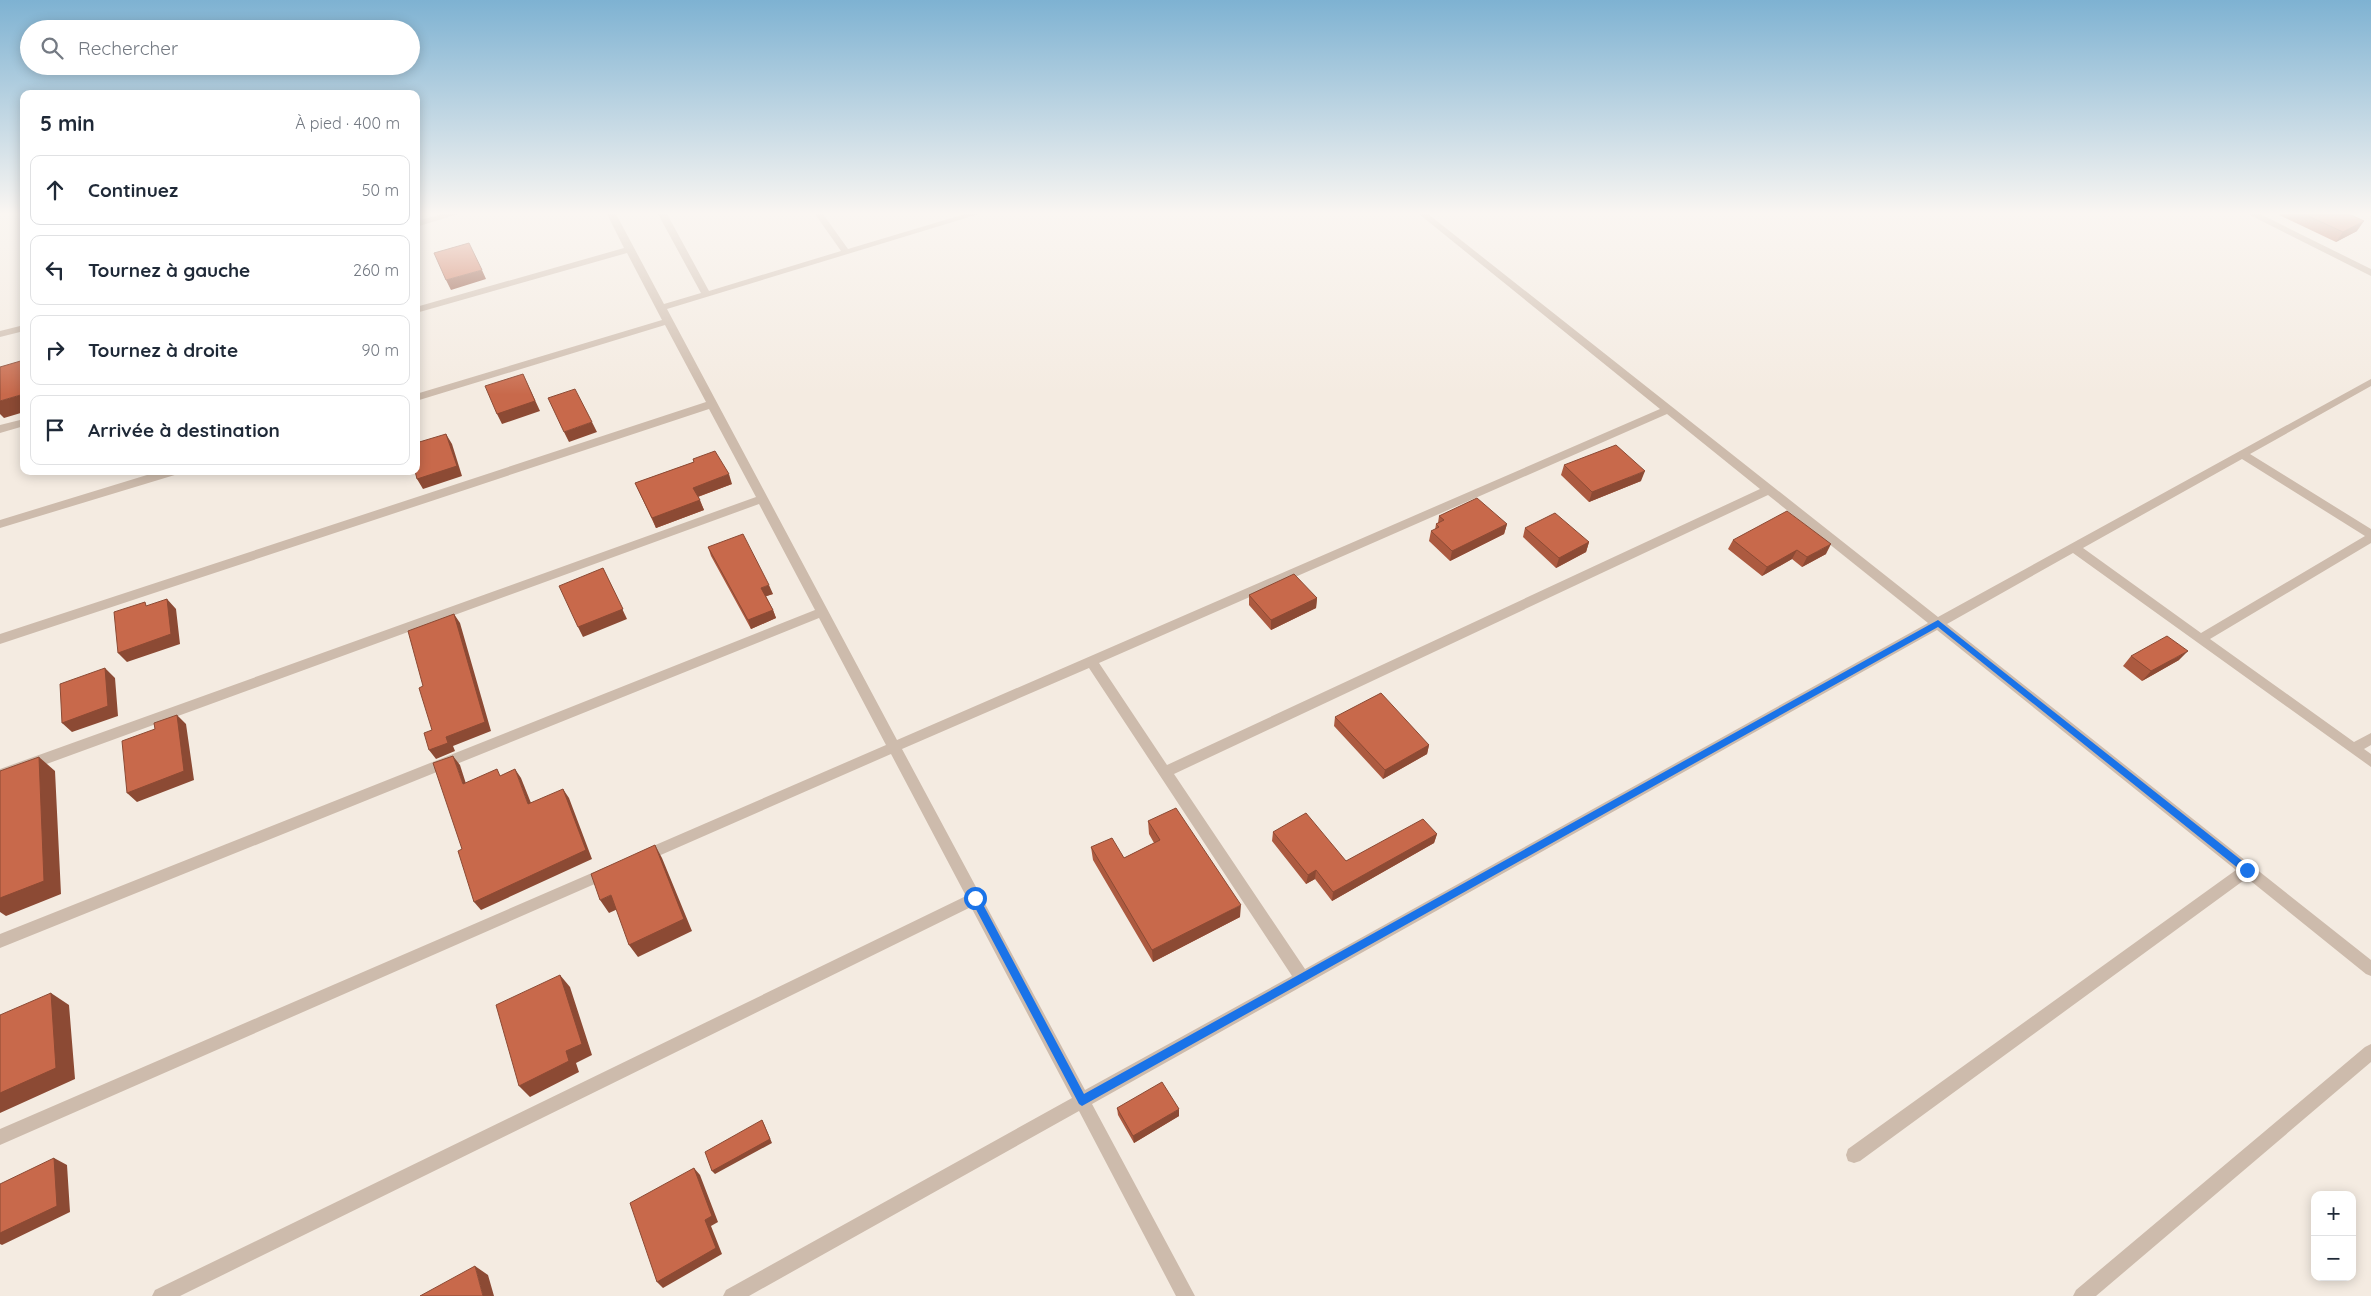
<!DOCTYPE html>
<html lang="fr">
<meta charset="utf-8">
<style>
:root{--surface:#fff;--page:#f2f2f3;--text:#1f2937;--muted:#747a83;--line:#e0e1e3}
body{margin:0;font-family:Quicksand,sans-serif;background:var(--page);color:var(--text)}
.controls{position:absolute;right:15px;bottom:15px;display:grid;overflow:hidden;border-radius:10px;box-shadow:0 2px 12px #0003}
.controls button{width:45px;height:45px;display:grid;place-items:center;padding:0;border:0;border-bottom:1px solid var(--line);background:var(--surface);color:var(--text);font:25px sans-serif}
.stop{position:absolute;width:15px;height:15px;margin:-11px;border:4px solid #1a73e8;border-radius:50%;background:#fff}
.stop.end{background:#1a73e8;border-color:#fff;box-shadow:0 1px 5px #0008}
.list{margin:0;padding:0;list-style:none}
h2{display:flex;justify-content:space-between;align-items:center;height:65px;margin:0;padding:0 20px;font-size:21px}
h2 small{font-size:16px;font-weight:400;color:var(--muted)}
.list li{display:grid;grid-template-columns:32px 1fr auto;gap:15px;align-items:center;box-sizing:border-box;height:70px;margin:0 10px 10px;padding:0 10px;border:1px solid var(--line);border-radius:10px}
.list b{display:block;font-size:19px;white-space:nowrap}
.list em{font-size:16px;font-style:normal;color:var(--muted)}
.icon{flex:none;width:28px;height:28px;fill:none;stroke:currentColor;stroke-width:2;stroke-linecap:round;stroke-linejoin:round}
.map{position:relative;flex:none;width:2371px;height:1296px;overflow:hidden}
.search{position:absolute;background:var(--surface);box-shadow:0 2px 12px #0003;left:20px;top:20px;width:400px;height:55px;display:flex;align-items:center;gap:12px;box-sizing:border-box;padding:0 18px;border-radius:28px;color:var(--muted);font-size:19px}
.panel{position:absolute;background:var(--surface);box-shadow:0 2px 12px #0003;left:20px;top:90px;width:400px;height:385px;border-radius:10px}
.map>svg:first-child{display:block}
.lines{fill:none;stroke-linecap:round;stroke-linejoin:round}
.minor{fill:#cdbbac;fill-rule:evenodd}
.wall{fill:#ac5a40}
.shaded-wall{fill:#8c4a34}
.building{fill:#c8694b;stroke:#8c4a34}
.route{fill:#1a73e8}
</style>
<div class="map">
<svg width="2371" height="1296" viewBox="0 0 2371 1296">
<rect width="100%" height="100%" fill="#f4ebe1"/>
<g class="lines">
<!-- minor -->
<path class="minor" d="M443 214H458L416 227V221Z
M607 214H616L664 304 701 293 658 214H667L709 291 841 251 815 214H823L848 249 965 214H979L667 309 897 740 1660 409 1419 214H1428L1938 617 2371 379V386L2250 454 2371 529V543L2210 639 2354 742 2371 733V745L2364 749 2371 754V767L2073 553 1947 624 2371 960V976L2366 974 2247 878 1860 1161 1854 1163 1848 1161 1846 1155 1848 1149 2236 870 1937 630 1092 1104 1195 1296H1176L1079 1111 749 1296H723L726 1290 1072 1098 971 907 180 1296H152L155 1290 966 896 891 754 647 861 642 863 637 861 635 857 637 853 886 745 819 618 0 948V934L815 610 759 504 0 781V769L756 497 709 409 0 644V634L706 402 665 325 416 401V394L662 320 627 253 416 313V307L624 248ZM1667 414 1760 489 1167 765 1099 663ZM2242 459 2365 536 2201 633 2083 548ZM1768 495 1928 623 1305 969 1174 774ZM1089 668 1292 976 1085 1090 902 749Z
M2248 214H2260L2371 269V276Z
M24 325V331L0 337V331Z
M24 419V426L0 433V425Z
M160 471H179L178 474 0 528V520Z
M608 866 613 868 615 872 613 876 0 1145V1129Z
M2371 1044V1062L2096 1296H2073L2076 1290 2365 1047Z"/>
</g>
<!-- wall -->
<path class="wall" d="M2280 214H2349L2357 231 2336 242 2279 215Z
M693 459 732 484 698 497 704 510 656 528 635 483 694 462Z
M1564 465 1641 481 1589 502 1561 475Z
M1439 516 1507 524 1504 534 1450 561 1429 541 1431 531 1435 530 1436 524 1438 523Z
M1525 528 1589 542 1586 552 1556 568 1523 537Z
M1733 540 1826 554 1802 567 1792 559 1762 576 1728 549Z
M708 547 773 594 766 596 773 610 776 618 751 629 711 556Z
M1249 595 1317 598 1316 608 1271 630 1249 605Z
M2131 656 2179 660 2142 681 2123 666Z
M1335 717 1429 745 1427 754 1383 779 1334 726Z
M1148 821 1240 917 1153 962 1093 860 1091 847 1124 858 1154 843 1149 834Z
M1273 832 1346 861 1437 834 1434 843 1332 901 1315 879 1306 884 1272 841Z
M1117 1108 1179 1116 1134 1143 1118 1115Z"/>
<!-- shaded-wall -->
<path class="shaded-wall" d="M2364 221 2357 231 2336 242 2343 232Z
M482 270 486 279 451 290 446 280Z
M523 374 540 411 502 424 497 414Z
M24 394V412L4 418 0 414V401Z
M592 422 597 432 569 442 564 432Z
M446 434 452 444 462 476 423 489 417 479Z
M1645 471 1641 481 1589 502 1592 492Z
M729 474 732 484 697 497 693 488Z
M700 500 704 510 656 528 652 518Z
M1507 524 1504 534 1450 561 1452 551Z
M1589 542 1586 552 1556 568 1559 558Z
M1831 544 1826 554 1802 567 1807 557Z
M1797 550 1792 559 1762 576 1767 567Z
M603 568 627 619 583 637 578 627Z
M769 585 773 594 764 597 761 588Z
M1317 598 1316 608 1271 630V620Z
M167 599 176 609 180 644 127 662 118 653Z
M773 610 776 618 751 629 748 620Z
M454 614 460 623 491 731 453 746 455 751 436 759 429 750 446 737Z
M2188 651 2179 660 2142 681 2151 671Z
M105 668 115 678 118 716 72 732 62 723Z
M177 715 186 724 194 780 137 802 127 793Z
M1429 745 1427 754 1383 779 1385 770Z
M453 756 460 765 469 793 463 784Z
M39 757 55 771 61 894 6 916 0 912V898Z
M515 769 521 778 535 813 528 804Z
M563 789 569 798 592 859 481 910 474 902Z
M1437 834 1434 843 1332 901 1333 892Z
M655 845 662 858 692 931 638 957 629 945Z
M1316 870 1315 879 1306 884 1308 875Z
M611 895 620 908 609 913 600 900Z
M1241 905 1240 917 1153 962 1152 950Z
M560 975 570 987 592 1055 576 1063 579 1072 530 1097 519 1086 566 1051Z
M51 993 69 1005 75 1079 0 1113V1093Z
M1179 1109V1116L1134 1143 1133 1136Z
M762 1120 764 1124 772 1143 715 1174 712 1171Z
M54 1158 67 1165 70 1212 2 1245 0 1244V1233Z
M694 1168 700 1175 718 1222 711 1226 722 1254 663 1288 657 1282 705 1220Z
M475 1266 488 1275 494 1296H483Z"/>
<!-- building -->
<path class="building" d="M2304 214H2349L2364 221 2343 232Z
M469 243 482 270 446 280 434 253Z
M24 360V394L0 401V367Z
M523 374 535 401 497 414 485 386Z
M575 389 592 422 564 432 548 398Z
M446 434 457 466 417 479 415 471H416V443Z
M1616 445 1645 471 1592 492 1564 465Z
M715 451 729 474 693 488 700 500 652 518 635 483 694 462 693 459Z
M1477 498 1507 524 1452 551 1431 531 1439 527 1436 524 1444 520 1439 516Z
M1787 511 1831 544 1807 557 1797 550 1767 567 1733 540Z
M1555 513 1589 542 1559 558 1525 528Z
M743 534 769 585 761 588 773 610 748 620 708 547Z
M603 568 623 609 578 627 559 586Z
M1294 574 1317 598 1271 620 1249 595Z
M167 599 171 634 118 653 114 612 145 602 146 606Z
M454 614 485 722 446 737 448 743 429 750 424 733 432 730 419 688 423 686 408 631Z
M2167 636 2188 651 2151 671 2131 656Z
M105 668 108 706 62 723 60 684Z
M1381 693 1429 745 1385 770 1335 717Z
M177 715 184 771 127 793 122 741 155 729 154 723Z
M453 756 463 784 497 769 500 776 515 769 528 804 563 789 586 850 474 902 458 851 462 849 433 763Z
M39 757 44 881 0 898V771Z
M1176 808 1241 905 1152 950 1091 847 1112 838 1124 858 1160 840 1148 821Z
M1306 813 1346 861 1423 819 1437 834 1333 892 1316 870 1308 875 1273 832Z
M655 845 684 919 629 945 611 895 600 900 591 874Z
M560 975 582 1044 566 1051 569 1061 519 1086 496 1005Z
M51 993 56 1068 0 1093V1015Z
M1162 1082 1179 1109 1133 1136 1117 1108Z
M762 1120 770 1139 712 1171 705 1152Z
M54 1158 57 1206 0 1233V1184Z
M694 1168 712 1216 705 1220 716 1248 657 1282 630 1203Z
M475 1266 483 1296H420Z"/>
<!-- sky -->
<linearGradient id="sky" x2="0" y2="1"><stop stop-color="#7eb2d2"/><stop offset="0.54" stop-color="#faf6f2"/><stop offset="1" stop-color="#faf6f2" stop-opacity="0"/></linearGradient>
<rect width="2371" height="395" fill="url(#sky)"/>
<!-- route -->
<path class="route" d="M1938 620 2250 867V873H2244L1938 627 1082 1106 1079 1104 970 898 975 894 978 895 1084 1094Z"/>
</svg>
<div class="controls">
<button>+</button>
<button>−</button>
</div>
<div class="stop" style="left:975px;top:898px"></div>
<div class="stop end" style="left:2247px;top:870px"></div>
<div class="search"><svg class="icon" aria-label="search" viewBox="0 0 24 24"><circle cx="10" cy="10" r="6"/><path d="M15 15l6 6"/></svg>Rechercher</div>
<section class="panel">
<h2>5 min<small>À pied · 400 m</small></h2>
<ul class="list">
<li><svg class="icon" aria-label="ahead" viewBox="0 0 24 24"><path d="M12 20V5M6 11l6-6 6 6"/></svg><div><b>Continuez</b></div><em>50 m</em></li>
<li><svg class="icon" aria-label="left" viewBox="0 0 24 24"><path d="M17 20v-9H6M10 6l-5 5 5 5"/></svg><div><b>Tournez à gauche</b></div><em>260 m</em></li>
<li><svg class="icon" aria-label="right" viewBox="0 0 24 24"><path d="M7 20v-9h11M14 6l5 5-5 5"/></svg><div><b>Tournez à droite</b></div><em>90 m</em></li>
<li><svg class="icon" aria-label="arrive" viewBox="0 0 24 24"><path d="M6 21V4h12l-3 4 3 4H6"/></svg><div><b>Arrivée à destination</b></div></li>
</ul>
</section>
</div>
